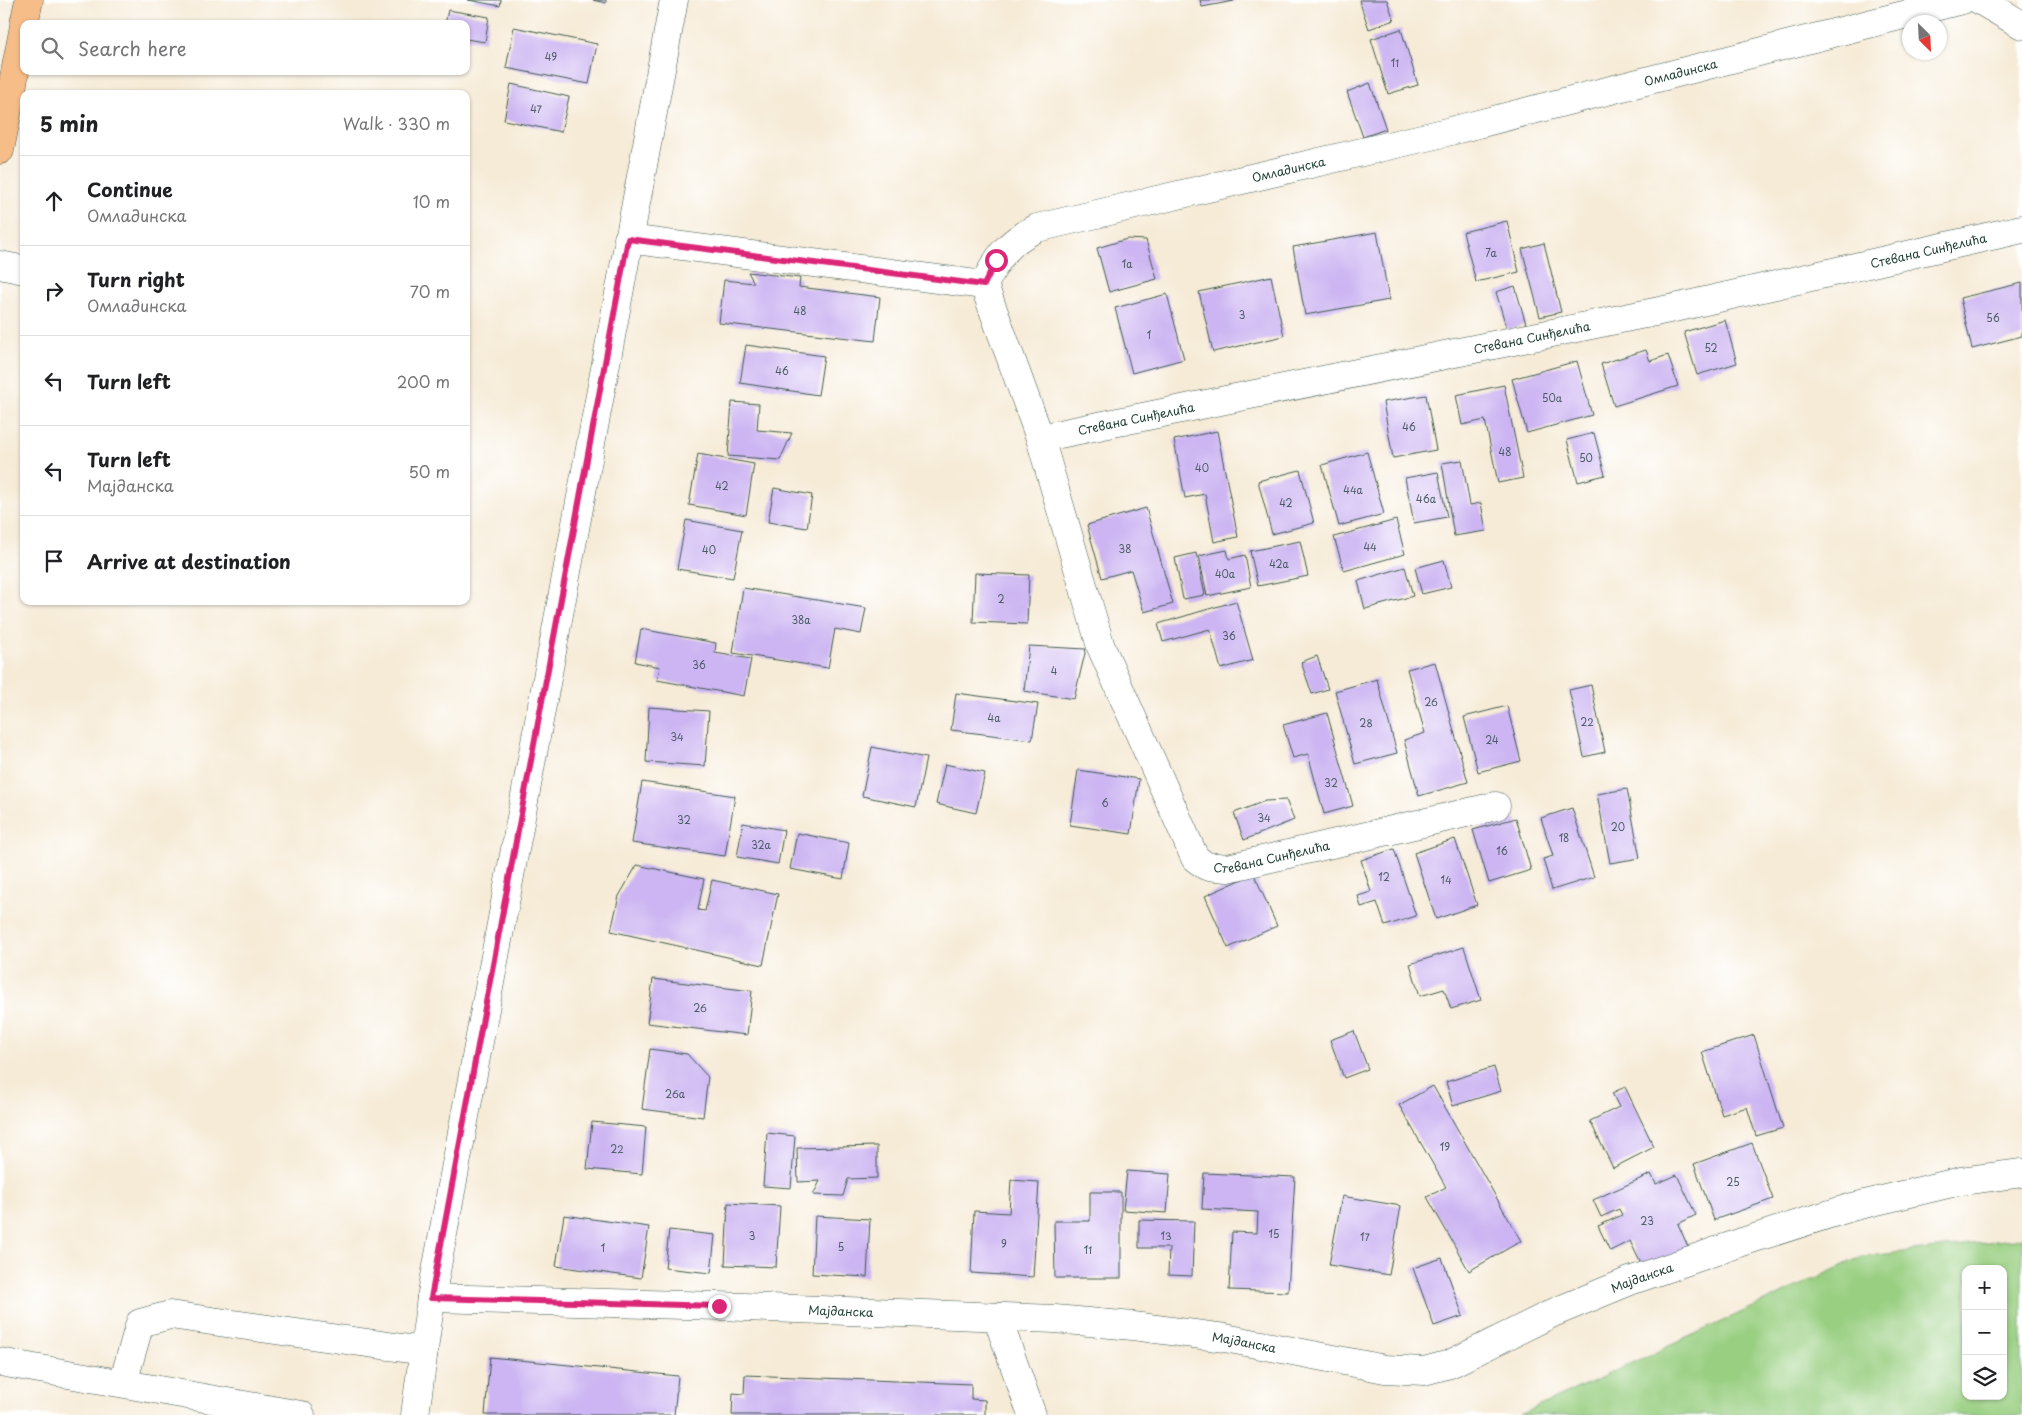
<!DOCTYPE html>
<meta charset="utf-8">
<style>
:root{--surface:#fff;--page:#f6f6f6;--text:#202124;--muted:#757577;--line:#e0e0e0}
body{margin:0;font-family:"Playpen Sans",sans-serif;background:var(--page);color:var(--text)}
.controls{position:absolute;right:15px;bottom:15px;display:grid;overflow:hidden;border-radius:10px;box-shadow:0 1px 4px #0004}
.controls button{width:45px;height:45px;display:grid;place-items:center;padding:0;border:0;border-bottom:1px solid var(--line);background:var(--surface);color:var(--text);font:25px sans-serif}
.compass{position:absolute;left:1902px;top:15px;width:45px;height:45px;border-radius:50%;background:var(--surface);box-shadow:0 1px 4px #0004;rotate:156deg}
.stop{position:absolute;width:15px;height:15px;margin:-11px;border:4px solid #db2777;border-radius:50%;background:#fff}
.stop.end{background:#db2777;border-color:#fff;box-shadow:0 1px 5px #0008}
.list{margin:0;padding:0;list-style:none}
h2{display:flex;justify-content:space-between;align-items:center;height:65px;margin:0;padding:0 20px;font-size:21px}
h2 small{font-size:16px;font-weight:400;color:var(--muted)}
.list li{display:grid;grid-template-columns:32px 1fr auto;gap:15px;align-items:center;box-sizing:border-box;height:90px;padding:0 20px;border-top:1px solid var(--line)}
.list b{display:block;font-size:19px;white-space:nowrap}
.list p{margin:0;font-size:16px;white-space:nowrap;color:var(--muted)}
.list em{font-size:16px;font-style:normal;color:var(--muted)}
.icon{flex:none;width:28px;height:28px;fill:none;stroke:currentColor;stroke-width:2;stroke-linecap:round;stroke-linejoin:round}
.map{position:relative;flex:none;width:2022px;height:1415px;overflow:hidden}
.search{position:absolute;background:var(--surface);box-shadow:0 1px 4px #0004;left:20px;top:20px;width:450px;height:55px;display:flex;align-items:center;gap:12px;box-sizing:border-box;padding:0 18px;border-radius:10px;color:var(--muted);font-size:19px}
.panel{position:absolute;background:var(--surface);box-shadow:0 1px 4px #0004;left:20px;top:90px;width:450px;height:515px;border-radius:10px}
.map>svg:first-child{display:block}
.green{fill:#99cf81;stroke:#5c865a;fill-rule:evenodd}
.building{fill:#ccb5f2}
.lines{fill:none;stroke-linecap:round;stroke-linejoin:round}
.minor-casing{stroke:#3f574c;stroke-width:29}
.major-casing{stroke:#3f574c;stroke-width:29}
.minor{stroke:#fff;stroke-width:28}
.major{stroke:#f7bd88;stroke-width:28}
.route{stroke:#db2777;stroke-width:6}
.labels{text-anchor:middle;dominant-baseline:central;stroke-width:5;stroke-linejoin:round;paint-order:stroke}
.number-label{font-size:10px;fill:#4a5b64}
.street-label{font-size:12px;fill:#1f3d34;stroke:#fff}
</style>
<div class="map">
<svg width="2022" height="1415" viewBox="0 0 2022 1415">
<rect width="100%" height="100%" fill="#fff"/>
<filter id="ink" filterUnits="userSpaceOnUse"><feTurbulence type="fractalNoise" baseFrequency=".02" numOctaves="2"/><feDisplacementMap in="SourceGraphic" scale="10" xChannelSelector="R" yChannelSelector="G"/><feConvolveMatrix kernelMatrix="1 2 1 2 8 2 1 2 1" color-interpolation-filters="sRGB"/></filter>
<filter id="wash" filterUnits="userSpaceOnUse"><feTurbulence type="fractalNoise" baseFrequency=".0096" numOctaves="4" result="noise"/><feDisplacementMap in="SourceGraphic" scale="20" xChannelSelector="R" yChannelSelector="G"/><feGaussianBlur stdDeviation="1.12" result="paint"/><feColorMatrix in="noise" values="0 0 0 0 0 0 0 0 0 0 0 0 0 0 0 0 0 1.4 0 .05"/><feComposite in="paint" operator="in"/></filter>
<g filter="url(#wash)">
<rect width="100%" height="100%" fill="#f6ebd7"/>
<!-- green -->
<path class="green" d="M2022 1238V1415H1520L1861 1257ZM1966 1269H2003V1396H1966Z"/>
<g id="blocks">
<!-- building -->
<path class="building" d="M468 0H501L500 6Z
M593 0H606V3Z
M1200 0H1234V1L1202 7Z
M1359 0H1387L1394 20 1369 29Z
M448 10 489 17 485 42 466 39V24H445Z
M514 27 597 44 589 84 506 68Z
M1401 29 1418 85 1388 94 1371 39Z
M1370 83 1386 129 1363 137 1347 92Z
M511 84 569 97 561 132 504 120Z
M1507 221 1519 272 1476 282 1463 232Z
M1377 232 1389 300 1305 315 1293 247Z
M1127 239 1146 240 1157 279 1109 292 1097 248Z
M1544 243 1561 312 1540 317 1522 249Z
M748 272 800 278 799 287 880 297 875 341 719 323 724 280 754 283Z
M1271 276 1284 336 1213 352 1199 292Z
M2022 283V336L1972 349 1960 298Z
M1515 286 1526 324 1507 330 1496 292Z
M1167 294 1184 359 1132 373 1115 308Z
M1725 320 1737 363 1697 375 1684 332Z
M746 345 824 356 818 395 740 383Z
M1646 350 1650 361 1668 355 1678 386 1614 406 1601 364Z
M1577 361 1592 415 1527 433 1512 379Z
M1504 385 1523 478 1498 483 1485 420 1462 425 1456 395Z
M1426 395 1436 450 1393 458 1383 402Z
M732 402 759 404 757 430 792 433 780 460 728 456Z
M1217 431 1238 537 1214 542 1205 494 1185 498 1174 440Z
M1594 433 1605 475 1578 482 1567 440Z
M1367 452 1384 514 1339 526 1322 465Z
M698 454 754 464 746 515 689 505Z
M1462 460 1470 505 1481 503 1486 531 1454 536 1442 463Z
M1300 470 1314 523 1272 534 1258 481Z
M1438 472 1447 517 1414 523 1405 478Z
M774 488 812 495 807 528 768 522Z
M1146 508 1173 604 1144 612 1131 570 1102 578 1087 525Z
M686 520 742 530 733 578 677 569Z
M1396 520 1405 554 1344 571 1334 537Z
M1300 541 1308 576 1258 586 1250 551Z
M1227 550 1229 559 1245 555 1251 587 1207 596 1199 556Z
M1196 553 1205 595 1183 599 1175 558Z
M1444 560 1451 587 1422 594 1415 568Z
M1405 567 1413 596 1365 609 1358 581Z
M975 573 1029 575 1027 624 973 622Z
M743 588 866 608 861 634 835 629 828 668 733 653Z
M1236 601 1253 660 1221 669 1210 629 1163 642 1158 624Z
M641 629 716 643 715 653 751 659 744 696 657 680 660 667 635 662Z
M1029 646 1086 649 1074 699 1024 691Z
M1317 656 1328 689 1312 694 1301 662Z
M1435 662 1468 782 1419 796 1404 740 1425 733 1407 669Z
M1377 679 1397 753 1355 764 1335 691Z
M1591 685 1605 752 1584 757 1569 690Z
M956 693 1038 704 1032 740 951 730Z
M1507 706 1521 761 1478 772 1464 717Z
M649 707 709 711 705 766 646 762Z
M1327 713 1353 806 1324 814 1308 754 1293 758 1283 725Z
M872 747 926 758 916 807 862 796Z
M945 764 985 773 976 813 936 804Z
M1078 770 1139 779 1131 834 1070 825Z
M642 782 735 796 725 856 632 843Z
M1627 789 1640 858 1610 863 1597 794Z
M1286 800 1294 820 1244 840 1234 813 1265 801Z
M1572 808 1594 877 1552 890 1543 859 1553 856 1541 818Z
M1516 818 1531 870 1489 883 1473 830Z
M743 823 784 830 778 864 737 857Z
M797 833 849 843 843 879 790 869Z
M1455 839 1477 905 1436 919 1414 853Z
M1394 849 1416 916 1385 926 1377 902 1361 907 1358 896 1371 892 1361 860Z
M637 865 704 879 698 910 705 911 712 880 778 894 763 965 611 931 619 896Z
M1254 874 1277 926 1228 948 1205 896Z
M1464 947 1481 1000 1451 1009 1444 989 1420 996 1410 964Z
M653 979 752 991 747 1035 647 1023Z
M1354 1031 1368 1069 1344 1078 1330 1040Z
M1754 1035 1783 1128 1756 1136 1747 1107 1722 1115 1702 1052Z
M650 1049 687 1054 708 1077 703 1117 642 1109Z
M1494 1067 1501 1091 1453 1106 1446 1082Z
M1433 1086 1521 1241 1469 1271 1427 1197 1446 1187 1399 1105Z
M1625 1087 1654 1147 1613 1168 1590 1121 1619 1107 1612 1093Z
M592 1122 646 1127 642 1174 587 1169Z
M767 1133 795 1136 791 1188 763 1186Z
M1752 1143 1773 1199 1714 1220 1694 1164Z
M877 1146V1178L848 1179 843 1196 813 1195 820 1181 798 1182 797 1148Z
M1127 1171 1170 1174 1167 1213 1123 1210Z
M1204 1173 1295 1177 1288 1292 1229 1290 1232 1232 1257 1233 1258 1212 1202 1209Z
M1651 1174 1656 1184 1677 1175 1696 1215 1678 1224 1689 1249 1644 1270 1630 1241 1610 1251 1598 1226 1622 1215 1619 1209 1601 1217 1593 1200Z
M1011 1180 1039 1182 1033 1277 971 1273 974 1211 1009 1213Z
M1090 1192H1121V1278H1055L1054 1221H1090Z
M1342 1196 1401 1206 1389 1275 1329 1265Z
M728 1203 780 1206 776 1267 725 1265Z
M564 1215 649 1227 641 1278 556 1266Z
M815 1216 870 1219 867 1277 812 1274Z
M1139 1220 1194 1221 1192 1276 1168 1275 1169 1248H1139Z
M669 1230 715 1235 711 1273 665 1268Z
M1442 1258 1463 1316 1434 1326 1413 1268Z
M490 1357 678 1376 674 1415H485Z
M745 1375 971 1384V1399L985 1400V1415H732L733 1393 744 1394Z"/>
</g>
</g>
<g filter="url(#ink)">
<use href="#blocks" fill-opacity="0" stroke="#3f574c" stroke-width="1"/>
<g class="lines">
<defs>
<g id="minor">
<path d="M1979 0 2022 25"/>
<path d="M628 239 984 285"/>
<path d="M0 265 24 270"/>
<path id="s1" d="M984 285C998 256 1008 242 1037 228L1439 134 1962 0"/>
<path id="s2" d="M984 285 1040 438 1101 647 1195 858 1206 866 1228 868 1496 806"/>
<path id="s3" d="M1040 438 1679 307 2022 229"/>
<path id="s4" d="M431 1298 719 1306 1055 1319 1133 1326 1225 1338 1385 1369 1424 1371 1450 1364 1555 1312 1630 1281 1745 1241 1852 1207 1961 1181 2022 1173"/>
<path d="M997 1317 1032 1415"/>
<path d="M0 1362 301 1415"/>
<path d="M123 1383 140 1323 170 1315 424 1351"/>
<path d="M415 1415 431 1298 674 0"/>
</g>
<path id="major" d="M24 24 29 0
M0 150 24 26"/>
</defs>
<!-- minor casing -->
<use href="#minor" class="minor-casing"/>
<!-- major casing -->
<use href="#major" class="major-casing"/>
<!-- minor -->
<use href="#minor" class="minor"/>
<!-- major -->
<use href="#major" class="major"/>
</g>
</g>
<g class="lines" filter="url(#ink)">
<!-- route -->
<path class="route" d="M719 1306 431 1298 628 239 984 285 996 260"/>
</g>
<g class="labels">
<!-- number labels -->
<g class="number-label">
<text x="551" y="56">49</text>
<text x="1395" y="62">11</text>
<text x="536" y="108">47</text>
<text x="1491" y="252">7a</text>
<text x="1127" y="263">1a</text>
<text x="800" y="310">48</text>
<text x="1242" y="314">3</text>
<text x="1993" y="317">56</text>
<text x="1149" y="334">1</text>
<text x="1711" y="347">52</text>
<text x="782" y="370">46</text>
<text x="1552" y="397">50a</text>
<text x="1409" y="426">46</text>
<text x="1505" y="451">48</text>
<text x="1586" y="457">50</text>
<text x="1202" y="467">40</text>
<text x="722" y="485">42</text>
<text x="1353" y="489">44a</text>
<text x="1426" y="498">46a</text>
<text x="1286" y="502">42</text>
<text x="1370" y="546">44</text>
<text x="1125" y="548">38</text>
<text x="709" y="549">40</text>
<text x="1279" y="563">42a</text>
<text x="1225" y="573">40a</text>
<text x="1001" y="598">2</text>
<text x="801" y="619">38a</text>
<text x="1229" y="635">36</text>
<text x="699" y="664">36</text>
<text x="1054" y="670">4</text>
<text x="1431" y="701">26</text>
<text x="994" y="717">4a</text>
<text x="1587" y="721">22</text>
<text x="1366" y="722">28</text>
<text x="677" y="736">34</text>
<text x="1492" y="739">24</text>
<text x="1331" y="782">32</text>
<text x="1105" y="802">6</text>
<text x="1264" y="817">34</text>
<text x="684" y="819">32</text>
<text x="1618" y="826">20</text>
<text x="1564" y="837">18</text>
<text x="761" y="844">32a</text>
<text x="1502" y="850">16</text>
<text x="1384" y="876">12</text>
<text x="1446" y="879">14</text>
<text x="700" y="1007">26</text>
<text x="675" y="1093">26a</text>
<text x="1445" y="1146">19</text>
<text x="617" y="1148">22</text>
<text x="1733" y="1181">25</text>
<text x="1647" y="1220">23</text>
<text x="1274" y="1233">15</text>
<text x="752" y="1235">3</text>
<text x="1166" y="1235">13</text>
<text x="1365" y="1236">17</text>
<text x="1004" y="1243">9</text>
<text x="841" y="1246">5</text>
<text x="603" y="1247">1</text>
<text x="1088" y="1249">11</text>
</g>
<!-- street labels -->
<g class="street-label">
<text stroke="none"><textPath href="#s1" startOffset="742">Омладинска</textPath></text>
<text stroke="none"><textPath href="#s1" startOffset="338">Омладинска</textPath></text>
<text stroke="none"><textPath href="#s3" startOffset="908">Стевана Синђелића</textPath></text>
<text stroke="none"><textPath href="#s3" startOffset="502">Стевана Синђелића</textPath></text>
<text stroke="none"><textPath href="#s3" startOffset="98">Стевана Синђелића</textPath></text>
<text stroke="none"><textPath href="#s2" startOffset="692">Стевана Синђелића</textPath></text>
<text stroke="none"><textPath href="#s4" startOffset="1235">Мајданска</textPath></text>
<text stroke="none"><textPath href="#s4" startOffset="410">Мајданска</textPath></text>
<text stroke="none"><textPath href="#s4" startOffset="815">Мајданска</textPath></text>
</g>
</g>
</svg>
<div class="controls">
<button>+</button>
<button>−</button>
<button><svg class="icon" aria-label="layers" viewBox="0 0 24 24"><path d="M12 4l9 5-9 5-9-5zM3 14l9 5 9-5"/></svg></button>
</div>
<svg class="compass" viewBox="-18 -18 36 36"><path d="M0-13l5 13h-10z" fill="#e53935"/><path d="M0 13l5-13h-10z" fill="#757577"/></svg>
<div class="stop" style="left:996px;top:260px"></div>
<div class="stop end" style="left:719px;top:1306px"></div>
<div class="search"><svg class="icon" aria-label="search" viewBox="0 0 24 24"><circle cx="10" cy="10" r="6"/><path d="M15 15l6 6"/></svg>Search here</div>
<section class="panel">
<h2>5 min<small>Walk · 330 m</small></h2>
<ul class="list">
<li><svg class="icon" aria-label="ahead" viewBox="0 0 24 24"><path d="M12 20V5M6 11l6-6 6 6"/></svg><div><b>Continue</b><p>Омладинска</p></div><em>10 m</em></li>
<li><svg class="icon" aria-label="right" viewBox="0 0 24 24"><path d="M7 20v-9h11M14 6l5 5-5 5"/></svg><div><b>Turn right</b><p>Омладинска</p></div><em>70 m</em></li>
<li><svg class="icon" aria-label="left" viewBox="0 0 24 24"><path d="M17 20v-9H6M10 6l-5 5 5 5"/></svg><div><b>Turn left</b></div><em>200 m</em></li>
<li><svg class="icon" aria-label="left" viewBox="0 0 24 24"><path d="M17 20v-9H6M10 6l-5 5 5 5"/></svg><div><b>Turn left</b><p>Мајданска</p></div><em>50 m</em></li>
<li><svg class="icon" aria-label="arrive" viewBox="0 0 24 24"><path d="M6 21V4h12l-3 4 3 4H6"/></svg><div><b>Arrive at destination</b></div></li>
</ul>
</section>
</div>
